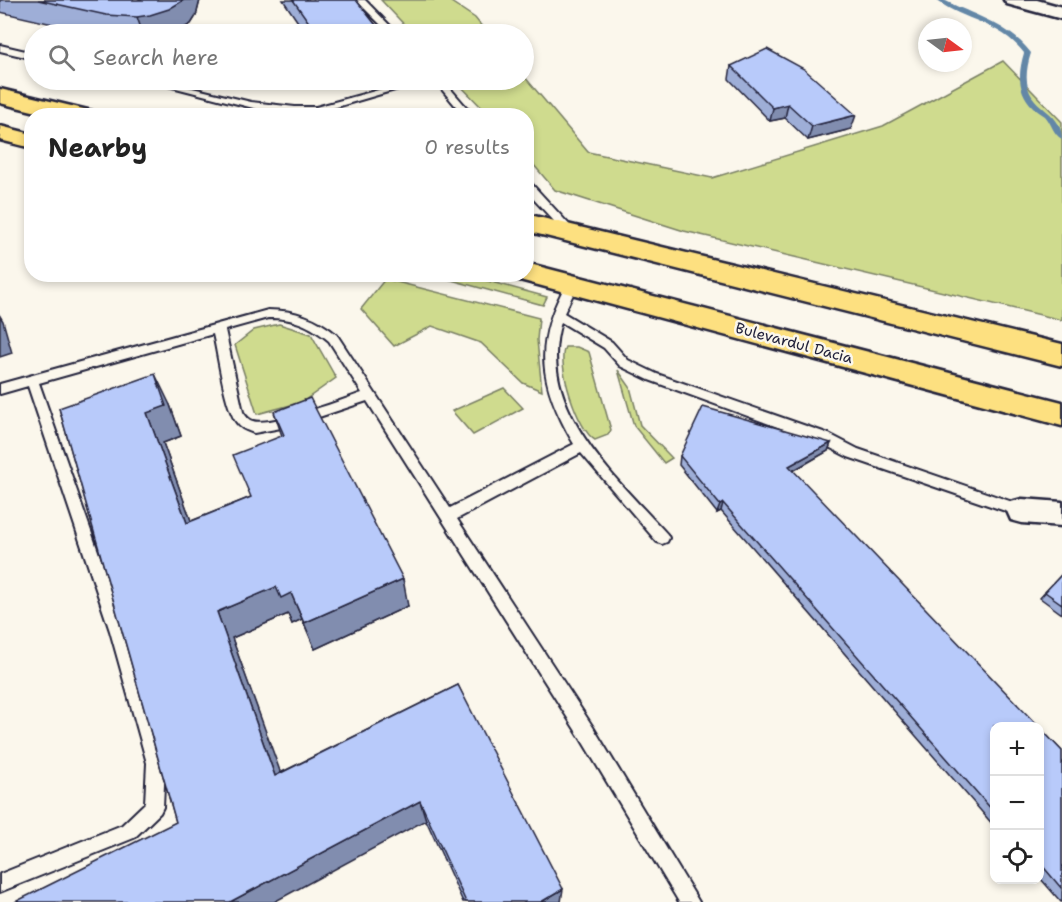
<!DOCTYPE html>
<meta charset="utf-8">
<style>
:root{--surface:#fff;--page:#f2f2f2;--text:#222;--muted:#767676;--line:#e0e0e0}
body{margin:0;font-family:"Shantell Sans",sans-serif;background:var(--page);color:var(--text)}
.controls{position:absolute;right:18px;bottom:18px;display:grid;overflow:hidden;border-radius:12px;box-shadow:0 3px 9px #0003}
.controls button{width:54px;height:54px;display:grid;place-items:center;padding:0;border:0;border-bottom:2px solid var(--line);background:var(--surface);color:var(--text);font:30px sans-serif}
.compass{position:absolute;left:918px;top:18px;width:54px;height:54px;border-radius:50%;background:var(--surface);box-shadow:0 3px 9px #0003;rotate:105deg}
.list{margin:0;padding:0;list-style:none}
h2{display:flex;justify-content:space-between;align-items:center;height:78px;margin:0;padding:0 24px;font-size:26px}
h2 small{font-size:20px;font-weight:400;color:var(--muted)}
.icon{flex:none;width:33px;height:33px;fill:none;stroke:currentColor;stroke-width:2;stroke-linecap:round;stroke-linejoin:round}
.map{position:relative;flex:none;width:1062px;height:902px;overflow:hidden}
.search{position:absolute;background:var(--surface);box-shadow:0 3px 9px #0003;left:24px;top:24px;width:510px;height:66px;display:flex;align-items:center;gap:15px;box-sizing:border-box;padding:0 21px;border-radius:33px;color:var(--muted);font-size:22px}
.panel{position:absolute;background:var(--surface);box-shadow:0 3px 9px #0003;left:24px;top:108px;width:510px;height:174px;border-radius:24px}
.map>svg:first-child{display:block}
.green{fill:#cfdb8e;stroke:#787e64;stroke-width:1.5}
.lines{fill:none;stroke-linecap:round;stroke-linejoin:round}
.stream{fill:#6387a7;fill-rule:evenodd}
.lane-casing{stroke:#22223b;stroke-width:4}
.street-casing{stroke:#22223b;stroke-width:5}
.secondary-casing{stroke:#22223b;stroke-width:5}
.highway-casing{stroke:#22223b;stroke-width:5}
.lane{fill:#fbf7ec;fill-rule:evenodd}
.street{fill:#fbf7ec;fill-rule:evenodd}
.secondary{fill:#fbf7ec;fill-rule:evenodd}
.highway{fill:#fde080;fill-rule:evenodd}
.wall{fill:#9eaed7;stroke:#22223b;stroke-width:1.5}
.shaded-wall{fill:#818daf;stroke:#22223b;stroke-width:1.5}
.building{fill:#b8cafa;stroke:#22223b;stroke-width:1.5}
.labels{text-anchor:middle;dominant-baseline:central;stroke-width:5;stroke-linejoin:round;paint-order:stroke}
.street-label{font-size:15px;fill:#22223b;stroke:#fbf7ec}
</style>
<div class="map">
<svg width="1062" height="902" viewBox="0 0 1062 902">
<rect width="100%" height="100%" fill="#fbf7ec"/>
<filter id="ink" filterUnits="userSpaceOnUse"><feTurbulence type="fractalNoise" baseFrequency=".0167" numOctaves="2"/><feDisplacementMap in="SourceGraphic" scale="12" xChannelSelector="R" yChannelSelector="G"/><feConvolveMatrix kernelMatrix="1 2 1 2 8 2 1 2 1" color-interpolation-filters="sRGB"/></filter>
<g filter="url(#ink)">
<!-- green -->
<path class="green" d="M381 0H448L475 18 488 34H413Z
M1003 61 1062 122V320L684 231 555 190 527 157 526 116 489 115 455 80H524V76L588 152 712 178 883 126Z
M433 275H466L547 297 543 305Z
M385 279 539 318 537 340 542 391 523 383 481 343 432 326 394 346 361 309Z
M279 324 311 334 336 378 302 402 257 414 235 345 254 330Z
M565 347H577L589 352 611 430 608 435 595 440C578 431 556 364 565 347Z
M618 370 630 387 640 425 672 458 664 463 634 426Z
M504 388 523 408 473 435 452 411Z"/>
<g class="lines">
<!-- stream -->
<path class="stream" d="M936 0H944C975 16 1009 24 1031 53 1012 113 1062 102 1062 139 1053 134 1052 124 1045 116 1041 113 1037 111 1033 107 1017 91 1018 73 1024 53 999 21 965 22 936 0Z"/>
<defs>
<path id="lane" d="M356 0H365L398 34H390Z
M43 30 53 32 54 34H40V31Z
M0 45 34 53V59L0 51Z
M145 80H159L251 102 295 107H316L415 80H429L316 113 261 110Z
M434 80H443L474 116H464Z
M526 181 530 182 575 231V235H567L526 191Z
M572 280 578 284 564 313 612 342 628 360 657 374 829 434 858 449 1027 507 1029 511 1027 515 1022 517 1017 515 848 457 819 442 649 380 620 366 604 348 561 322C535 407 616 478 667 534L669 538 667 542 662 544 657 542 581 453 457 519 593 727 699 902H679L581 739 367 401 292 426 254 433C249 431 241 429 238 424 225 411 218 354 213 334L39 383 126 631 165 763 163 807 160 813 134 838 0 892V874L122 825 145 803 147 763 110 631 28 386 0 394V384L268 310C295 310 317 318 337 335L450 508 574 444C539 384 532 343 568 281ZM268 318C293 318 310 325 329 341L362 393C342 400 270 427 253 421 248 420 246 416 243 412L225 330Z"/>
<path id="street" d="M1022 499 1062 502V526L1022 523 1011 520 1007 511 1011 502Z"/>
<path id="secondary" d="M1004 0H1037L1062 7V19L1007 4Z"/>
<path id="highway" d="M0 89 92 111 95 116H53L0 103Z
M0 126 32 134V148L0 140Z
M526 214 1062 344V366L526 231Z
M526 263 1062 402V426L516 279 514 274H526Z"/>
</defs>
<!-- lane casing -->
<use href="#lane" class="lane-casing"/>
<!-- street casing -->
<use href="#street" class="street-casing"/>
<!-- secondary casing -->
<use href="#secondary" class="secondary-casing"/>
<!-- highway casing -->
<use href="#highway" class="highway-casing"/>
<!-- lane -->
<use href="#lane" class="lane"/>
<!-- street -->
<use href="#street" class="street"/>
<!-- secondary -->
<use href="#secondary" class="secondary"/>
<!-- highway -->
<use href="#highway" class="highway"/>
</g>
<!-- wall -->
<path class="wall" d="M0 0H200L196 16 191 24 177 32 170 34H96L0 12Z
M283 0H356L383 34H306Z
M731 66 851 129 808 140 785 118 770 121 729 79Z
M170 405 181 436 163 443 191 521 251 497 282 436 274 412 408 606 315 649 302 619 292 624 288 614 232 638 280 773 458 685 561 902H463L426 820 176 822 59 408Z
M831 443 828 451 793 471 994 726V826L721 511 717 513 679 465 680 456Z
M1062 574V614L1040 598Z
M1040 728 1062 751V902H1061L1040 878Z"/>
<!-- shaded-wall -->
<path class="shaded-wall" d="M184 0H200L196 16 191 24 177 32 170 34H143L137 17Z
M788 104 785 118 770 121 773 108Z
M856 115 851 129 808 140 812 126Z
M0 316 3 321 12 353 0 357Z
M155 374 170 405 181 436 163 443 202 551 187 523 147 413Z
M831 443 828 451 785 475 789 466Z
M723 503 721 511 717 513 720 505Z
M403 579 408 606 315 649 304 623Z
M276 587 291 593 302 619 292 624 288 614 232 638 289 796 275 776 217 612Z
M420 801 426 820 274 902H230Z
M563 889 561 902H541Z"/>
<!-- building -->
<path class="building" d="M38 0H184L169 9 150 15 137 17 106 15Z
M293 0H356L383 34H317Z
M767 49 804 69 856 115 812 126 788 104 773 108 731 66Z
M155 374 166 406 147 413 187 523 251 497 233 455 284 435 274 412 310 398 403 579 304 623 291 593 281 598 276 587 217 612 275 776 458 685 563 889 541 902H466L420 801 230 902H15L176 822 59 408Z
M703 407 831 443 789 466 1038 726H994V812L723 503 720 505 680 456Z
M1062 574V604L1045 592Z
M1040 728 1062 751V889L1040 863Z"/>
</g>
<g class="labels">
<!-- street labels -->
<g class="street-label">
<text transform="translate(794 343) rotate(15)">Bulevardul Dacia</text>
</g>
</g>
</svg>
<div class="controls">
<button>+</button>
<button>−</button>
<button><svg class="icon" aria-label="locate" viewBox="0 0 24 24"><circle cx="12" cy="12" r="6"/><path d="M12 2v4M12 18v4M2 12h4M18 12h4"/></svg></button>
</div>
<svg class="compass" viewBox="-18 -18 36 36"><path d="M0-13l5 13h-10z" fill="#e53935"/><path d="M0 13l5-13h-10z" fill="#767676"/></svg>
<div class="search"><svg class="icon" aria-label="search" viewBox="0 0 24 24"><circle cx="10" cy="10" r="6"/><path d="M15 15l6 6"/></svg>Search here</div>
<section class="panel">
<h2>Nearby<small>0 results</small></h2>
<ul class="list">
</ul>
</section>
</div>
